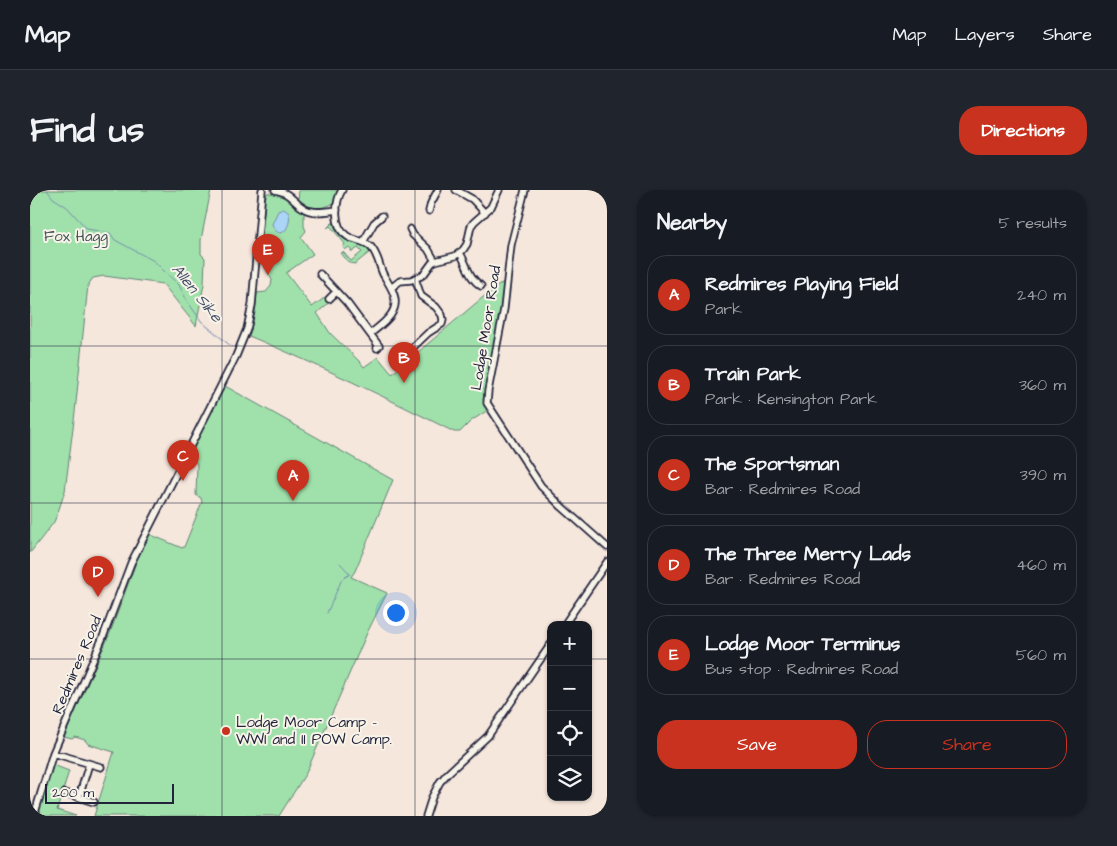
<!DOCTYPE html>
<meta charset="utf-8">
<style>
:root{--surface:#171b24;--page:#20242c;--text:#f1f3f6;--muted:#9ea1a6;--line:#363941;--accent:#c8321e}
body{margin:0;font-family:"Architects Daughter",sans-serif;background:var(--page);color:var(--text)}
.controls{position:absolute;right:15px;bottom:15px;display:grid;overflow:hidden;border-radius:10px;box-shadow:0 1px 4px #0004}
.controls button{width:45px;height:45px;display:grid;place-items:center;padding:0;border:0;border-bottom:1px solid var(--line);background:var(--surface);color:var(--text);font:25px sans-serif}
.scale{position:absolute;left:15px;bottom:12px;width:129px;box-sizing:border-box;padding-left:5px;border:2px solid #22223b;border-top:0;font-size:14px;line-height:18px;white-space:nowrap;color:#22223b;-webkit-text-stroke:4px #f7f3e8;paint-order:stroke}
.you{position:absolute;left:365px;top:422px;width:18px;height:18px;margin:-12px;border:4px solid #fff;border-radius:50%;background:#1a73e8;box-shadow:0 0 0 8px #1a73e833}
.badge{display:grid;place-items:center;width:32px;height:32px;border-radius:50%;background:var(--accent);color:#fff;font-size:16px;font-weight:700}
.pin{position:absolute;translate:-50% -41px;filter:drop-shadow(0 1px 2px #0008)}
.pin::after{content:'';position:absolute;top:26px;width:18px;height:15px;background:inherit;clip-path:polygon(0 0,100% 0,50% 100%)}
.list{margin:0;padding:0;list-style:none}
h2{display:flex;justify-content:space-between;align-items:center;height:65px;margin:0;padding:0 20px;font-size:21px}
h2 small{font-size:16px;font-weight:400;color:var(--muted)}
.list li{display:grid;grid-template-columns:32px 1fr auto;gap:15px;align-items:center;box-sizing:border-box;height:80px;margin:0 10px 10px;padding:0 10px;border:1px solid var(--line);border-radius:20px}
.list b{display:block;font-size:19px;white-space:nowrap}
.list p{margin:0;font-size:16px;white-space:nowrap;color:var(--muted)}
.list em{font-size:16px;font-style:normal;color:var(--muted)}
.actions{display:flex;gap:10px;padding:15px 20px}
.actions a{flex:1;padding:11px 0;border:1px solid var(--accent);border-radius:20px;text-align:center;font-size:18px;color:var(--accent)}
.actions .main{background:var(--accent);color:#fff}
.icon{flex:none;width:28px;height:28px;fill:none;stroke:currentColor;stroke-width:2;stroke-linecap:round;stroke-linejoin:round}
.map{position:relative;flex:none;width:577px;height:626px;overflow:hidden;border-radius:20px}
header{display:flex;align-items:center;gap:30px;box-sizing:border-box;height:70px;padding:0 25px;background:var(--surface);border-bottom:1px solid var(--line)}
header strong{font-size:24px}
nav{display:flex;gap:28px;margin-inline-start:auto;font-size:18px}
.intro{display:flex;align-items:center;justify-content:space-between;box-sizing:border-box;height:120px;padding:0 30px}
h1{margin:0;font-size:35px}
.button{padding:12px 22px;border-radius:20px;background:var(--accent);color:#fff;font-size:18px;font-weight:700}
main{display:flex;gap:30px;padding:0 30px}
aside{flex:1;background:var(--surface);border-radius:20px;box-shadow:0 1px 4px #0004}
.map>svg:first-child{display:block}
.green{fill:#a0e1ab;stroke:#618273}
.water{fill:#abd5f6;stroke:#748dab}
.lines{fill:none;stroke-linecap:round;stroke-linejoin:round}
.stream{stroke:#748dab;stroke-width:1}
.minor-casing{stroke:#22223b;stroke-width:9}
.minor{stroke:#f7f3e8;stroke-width:5.5}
.grid{fill:none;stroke:#22223b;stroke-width:1;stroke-opacity:0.55}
.poi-dot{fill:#c8321e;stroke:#f7f3e8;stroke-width:2}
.labels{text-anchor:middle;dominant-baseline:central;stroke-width:4;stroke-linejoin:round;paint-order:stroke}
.park-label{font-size:15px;fill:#425257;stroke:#f7f3e8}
.street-label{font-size:15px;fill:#22223b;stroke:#f7f3e8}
.poi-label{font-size:15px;fill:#22223b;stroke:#f7f3e8;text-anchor:start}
.water-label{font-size:16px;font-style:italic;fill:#444f6a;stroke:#f7f3e8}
</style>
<header>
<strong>Map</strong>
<nav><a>Map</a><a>Layers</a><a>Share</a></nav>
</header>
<div class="intro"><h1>Find us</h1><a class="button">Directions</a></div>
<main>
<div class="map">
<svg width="577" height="626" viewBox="0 0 577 626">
<rect width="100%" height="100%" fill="#f6e7dd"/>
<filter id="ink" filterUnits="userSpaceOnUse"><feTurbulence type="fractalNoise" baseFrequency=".02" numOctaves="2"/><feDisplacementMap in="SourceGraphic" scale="10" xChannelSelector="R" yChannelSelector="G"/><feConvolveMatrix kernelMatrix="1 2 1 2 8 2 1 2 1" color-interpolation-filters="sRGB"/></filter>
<g filter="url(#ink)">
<!-- green -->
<path class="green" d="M0 0H181L171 50V64L175 68 174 94 166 136 133 94 74 86 63 88 58 95 45 222 35 301 28 322 24 332 0 363Z
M269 0H309L305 6 304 13C292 20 280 19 268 11Z
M237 3C256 2 261 12 274 23V36L276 41 271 47 283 64 256 83 282 117 297 106 301 111 287 123 300 143 330 172 334 177 348 167 362 184 452 108 476 90 467 144 453 210 458 220 441 231 430 242H424C357 208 289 175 219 146L225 123 227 103 236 102 241 96 242 90 230 69 235 9Z
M302 33H304C308 51 318 46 330 53 333 56 336 59 340 62L325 74 319 73 311 63 313 62 321 71 332 62 328 58 322 62 319 57 315 60 313 57 315 54 301 37 300 36 297 38Z
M195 196 363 290 325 381 321 387 357 403 337 443 276 583 249 626H64L84 562 58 554 55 550 45 547 42 549 34 547 80 443 108 367 119 344 152 358 154 357 172 312 171 308 166 305 167 274 164 270 158 267Z
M23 575 39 581 27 620 46 626H9L11 622 9 620Z"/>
<!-- water -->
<path class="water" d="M254 19 259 23C262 38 249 53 242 34L248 21Z"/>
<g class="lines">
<!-- stream -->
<path class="stream" d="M17 0 23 8 37 17 57 39 80 43 85 50 124 71 133 80 149 95 157 111 172 132 202 157
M297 423 312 389 320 384 310 373"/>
<defs>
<path id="minor" d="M245 0C262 3 262 12 275 19 284 24 297 21 307 20
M426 0 442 9 455 23
M495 0 481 55 474 119 458 201 457 213 511 296 532 317 577 357
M399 21 401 13 408 0
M380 39 383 45 398 59 405 71
M333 52 344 33 352 26
M430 63C438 76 438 87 451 96
M290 84 317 113 340 144C352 134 370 123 364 105 362 98 357 91 353 84 349 75 348 65 341 57 334 50 324 51 317 46 303 37 305 12 312 0
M361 98 370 91 381 90 391 86 394 84 402 73 405 71 425 66 433 60 437 54 441 36 444 32 461 17 469 0
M299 109 306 102
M340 144 349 156 347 158
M380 160 398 143 412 134 413 130 412 125 406 117 391 106 385 88
M534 435 577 372
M23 563 71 577
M35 603 64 612
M49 607 59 574
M4 626 23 563 73 447 101 373 206 166 217 139 222 115 232 0
M396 626 402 607 410 592 417 584 458 546 521 454"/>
</defs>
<!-- minor casing -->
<use href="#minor" class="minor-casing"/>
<!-- minor -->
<use href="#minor" class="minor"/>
</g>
</g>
<!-- grid -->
<path class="grid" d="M192 0V626M385 0V626M0 156H577M0 313H577M0 469H521M558 469H577"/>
<!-- markers -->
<circle class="poi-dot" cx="196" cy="541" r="5"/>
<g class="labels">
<!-- park labels -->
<g class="park-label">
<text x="46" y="46">Fox Hagg</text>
</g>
<!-- street labels -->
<g class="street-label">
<text transform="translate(456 138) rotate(-81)">Lodge Moor Road</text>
<text transform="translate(47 475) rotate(-67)">Redmires Road</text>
</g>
<!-- poi labels -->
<g class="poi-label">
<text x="206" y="532">Lodge Moor Camp -<tspan x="206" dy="17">WWI and II POW Camp.</tspan></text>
</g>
<!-- water labels -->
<g class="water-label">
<text transform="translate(167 103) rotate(51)">Allen Sike</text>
</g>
</g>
</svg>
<div class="controls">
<button>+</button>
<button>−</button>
<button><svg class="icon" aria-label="locate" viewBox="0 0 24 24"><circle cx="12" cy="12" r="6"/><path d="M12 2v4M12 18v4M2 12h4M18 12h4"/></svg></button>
<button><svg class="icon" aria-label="layers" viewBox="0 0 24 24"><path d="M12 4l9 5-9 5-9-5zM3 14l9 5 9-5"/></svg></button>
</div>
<div class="scale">200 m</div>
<div class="you"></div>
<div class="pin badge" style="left:263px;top:311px">A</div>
<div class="pin badge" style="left:374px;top:193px">B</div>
<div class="pin badge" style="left:153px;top:291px">C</div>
<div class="pin badge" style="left:68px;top:407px">D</div>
<div class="pin badge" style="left:238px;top:85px">E</div>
</div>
<aside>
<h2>Nearby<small>5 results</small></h2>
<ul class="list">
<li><span class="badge">A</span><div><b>Redmires Playing Field</b><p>Park</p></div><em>240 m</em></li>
<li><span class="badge">B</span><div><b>Train Park</b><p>Park · Kensington Park</p></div><em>360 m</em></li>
<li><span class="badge">C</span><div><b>The Sportsman</b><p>Bar · Redmires Road</p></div><em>390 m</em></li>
<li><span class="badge">D</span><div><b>The Three Merry Lads</b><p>Bar · Redmires Road</p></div><em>460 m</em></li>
<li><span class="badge">E</span><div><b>Lodge Moor Terminus</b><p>Bus stop · Redmires Road</p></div><em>560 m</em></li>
</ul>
<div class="actions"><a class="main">Save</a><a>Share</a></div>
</aside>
</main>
